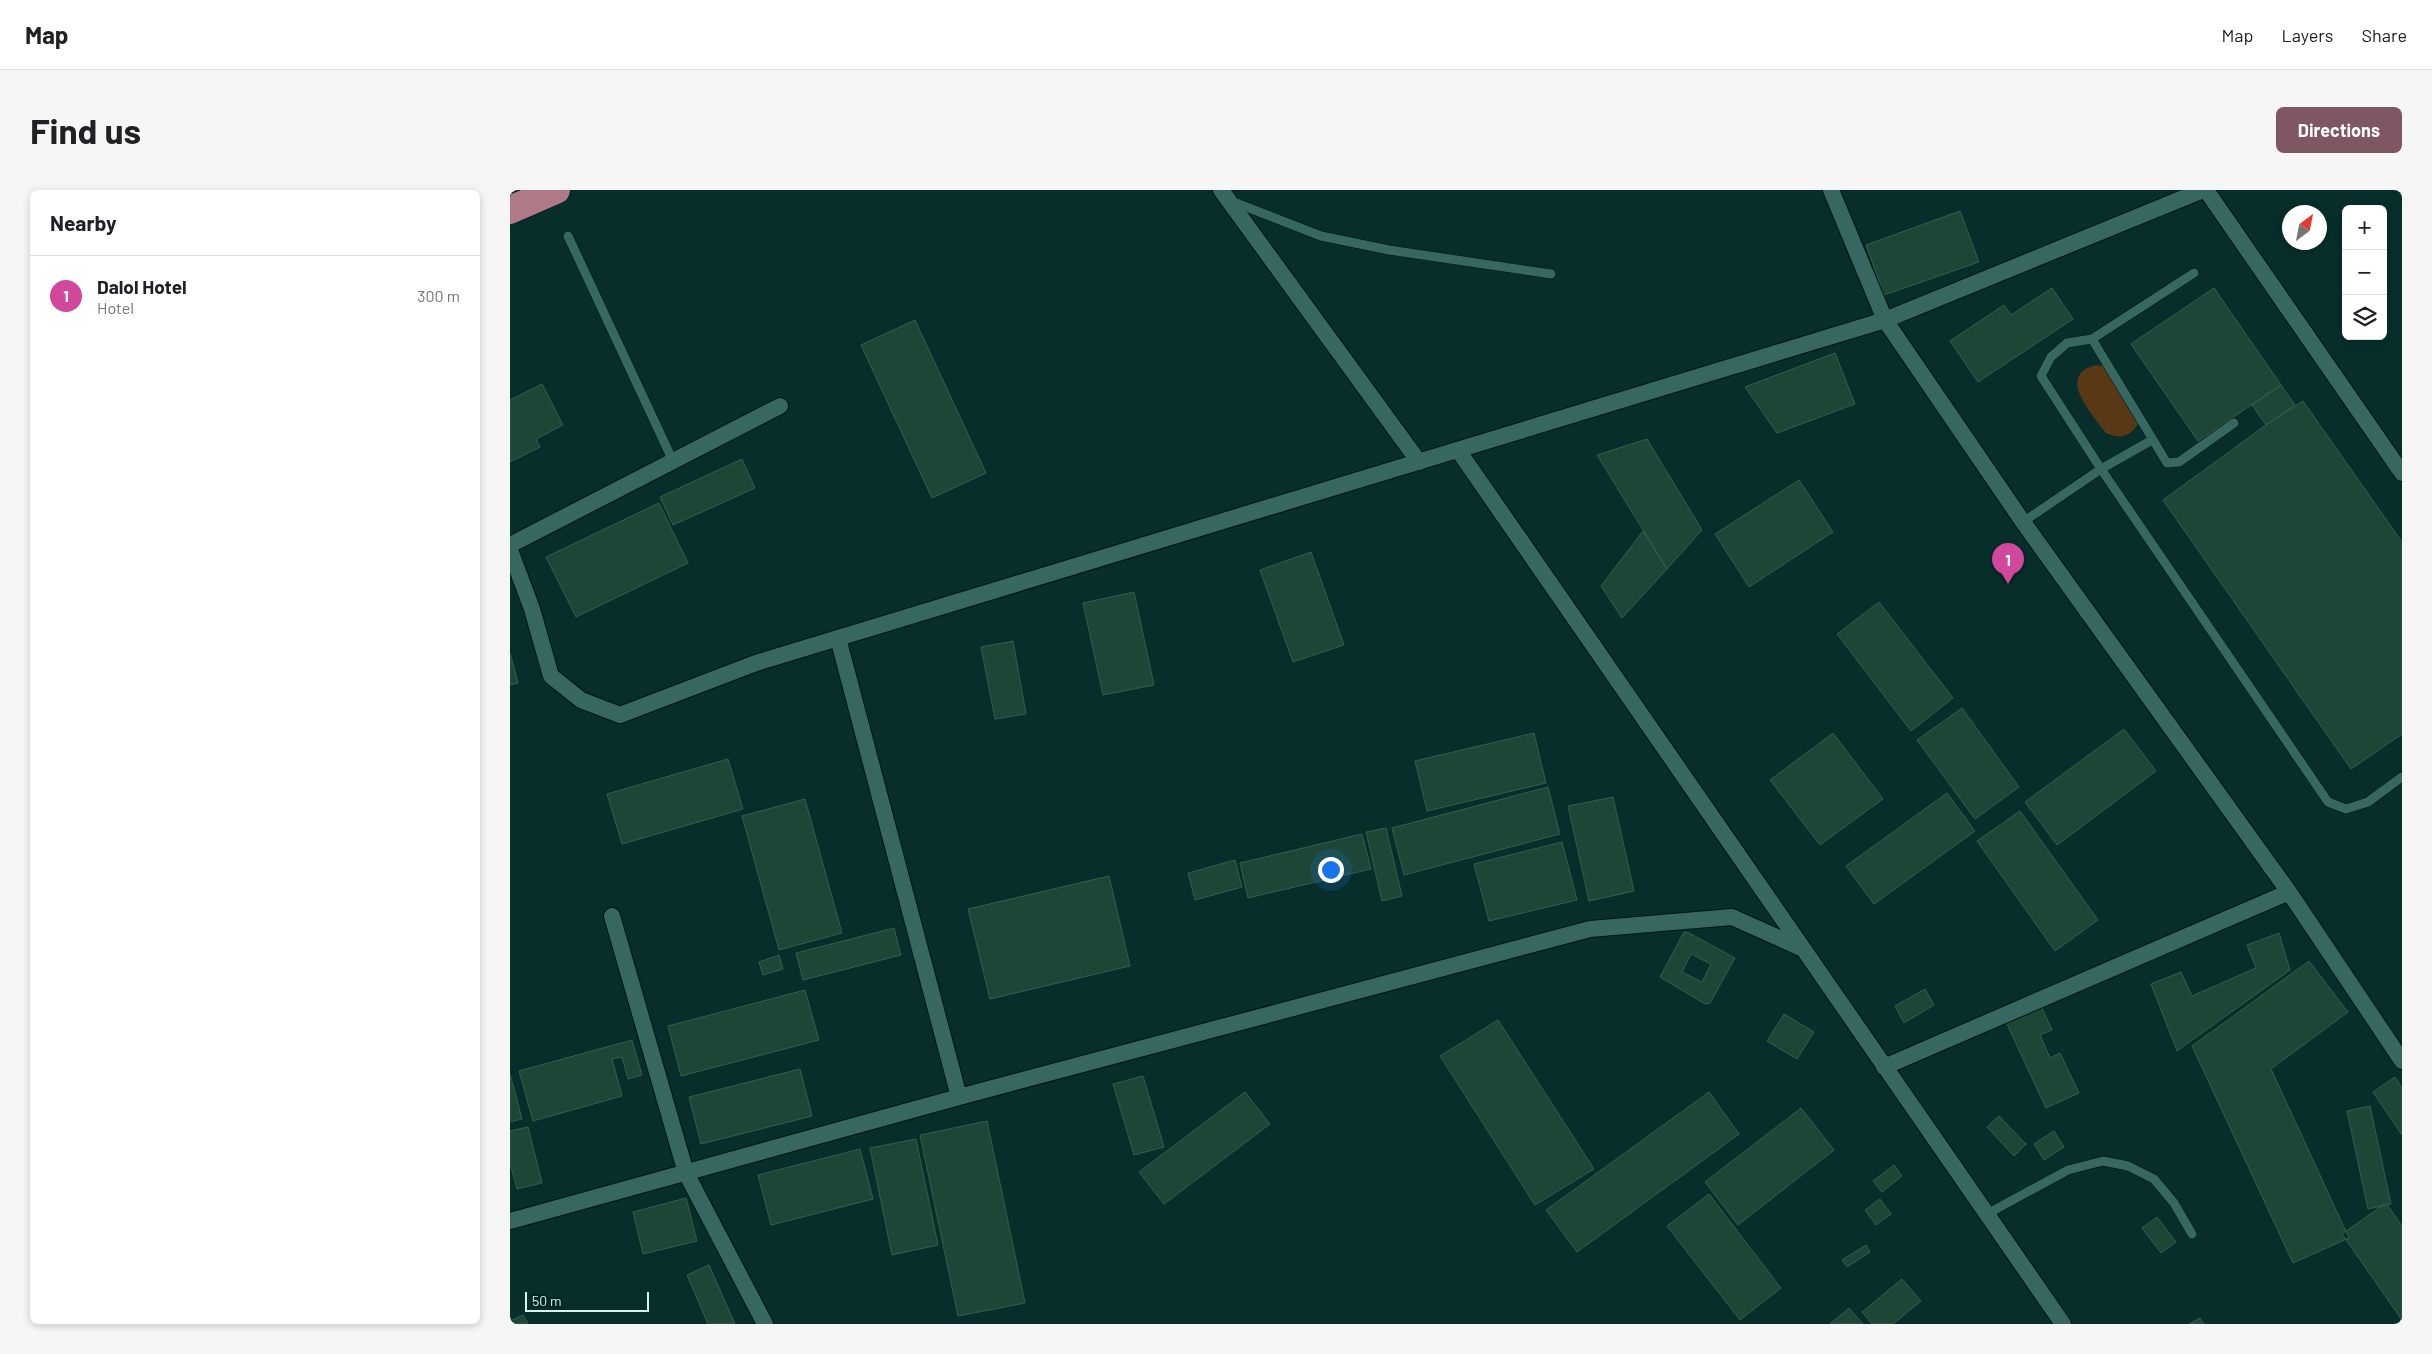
<!DOCTYPE html>
<meta charset="utf-8">
<style>
:root{--surface:#fff;--page:#f6f6f6;--text:#202124;--muted:#757577;--line:#e0e0e0;--accent:#7e5762}
body{margin:0;font-family:Barlow,sans-serif;background:var(--page);color:var(--text)}
.controls{position:absolute;right:15px;top:15px;display:grid;overflow:hidden;border-radius:8px;box-shadow:0 2px 8px #0003}
.controls button{width:45px;height:45px;display:grid;place-items:center;padding:0;border:0;border-bottom:1px solid var(--line);background:var(--surface);color:var(--text);font:25px sans-serif}
.compass{position:absolute;left:1772px;top:15px;width:45px;height:45px;border-radius:50%;background:var(--surface);box-shadow:0 2px 8px #0003;rotate:32deg}
.scale{position:absolute;left:15px;bottom:12px;width:124px;box-sizing:border-box;padding-left:5px;border:2px solid #d9f2ee;border-top:0;font-size:14px;line-height:18px;white-space:nowrap;color:#d9f2ee;-webkit-text-stroke:4px #002420;paint-order:stroke}
.you{position:absolute;left:820px;top:679px;width:18px;height:18px;margin:-12px;border:4px solid #fff;border-radius:50%;background:#1a73e8;box-shadow:0 0 0 8px #1a73e833}
.badge{display:grid;place-items:center;width:32px;height:32px;border-radius:50%;background:var(--accent);color:#fff;font-size:16px;font-weight:700}
.pin{position:absolute;translate:-50% -41px;filter:drop-shadow(0 1px 2px #0008)}
.pin::after{content:'';position:absolute;top:26px;width:18px;height:15px;background:inherit;clip-path:polygon(0 0,100% 0,50% 100%)}
.list{margin:0;padding:0;list-style:none}
h2{display:flex;justify-content:space-between;align-items:center;height:65px;margin:0;padding:0 20px;font-size:21px}
h2 small{font-size:16px;font-weight:400;color:var(--muted)}
.list li{display:grid;grid-template-columns:32px 1fr auto;gap:15px;align-items:center;box-sizing:border-box;height:80px;padding:0 20px;border-top:1px solid var(--line)}
.list b{display:block;font-size:19px;white-space:nowrap}
.list p{margin:0;font-size:16px;white-space:nowrap;color:var(--muted)}
.list em{font-size:16px;font-style:normal;color:var(--muted)}
.icon{flex:none;width:28px;height:28px;fill:none;stroke:currentColor;stroke-width:2;stroke-linecap:round;stroke-linejoin:round}
.map{position:relative;flex:none;width:1892px;height:1134px;overflow:hidden;border-radius:8px}
header{display:flex;align-items:center;gap:30px;box-sizing:border-box;height:70px;padding:0 25px;background:var(--surface);border-bottom:1px solid var(--line)}
header strong{font-size:24px}
nav{display:flex;gap:28px;margin-inline-start:auto;font-size:18px}
.intro{display:flex;align-items:center;justify-content:space-between;box-sizing:border-box;height:120px;padding:0 30px}
h1{margin:0;font-size:35px}
.button{padding:12px 22px;border-radius:8px;background:var(--accent);color:#fff;font-size:18px;font-weight:700}
main{display:flex;gap:30px;padding:0 30px}
aside{flex:1;background:var(--surface);border-radius:8px;box-shadow:0 2px 8px #0003}
.map>svg:first-child{display:block}
.green{fill:#583815}
.building{fill:#1e4636;stroke:#365e4d;fill-rule:evenodd}
.lines{fill:none;stroke-linecap:round;stroke-linejoin:round}
.service-casing{stroke:#001412;stroke-width:10}
.minor-casing{stroke:#001412;stroke-width:18}
.trunk-casing{stroke:#001412;stroke-width:29}
.service{stroke:#376761;stroke-width:9}
.minor{stroke:#376761;stroke-width:16}
.trunk{stroke:#ae7a88;stroke-width:28}
</style>
<header>
<strong>Map</strong>
<nav><a>Map</a><a>Layers</a><a>Share</a></nav>
</header>
<div class="intro"><h1>Find us</h1><a class="button">Directions</a></div>
<main>
<aside>
<h2>Nearby<small></small></h2>
<ul class="list">
<li><span class="badge" style="background:#d1479c">1</span><div><b>Dalol Hotel</b><p>Hotel</p></div><em>300 m</em></li>
</ul>
</aside>
<div class="map">
<svg width="1892" height="1134" viewBox="0 0 1892 1134">
<rect width="100%" height="100%" fill="#072e2a"/>
<!-- green -->
<path class="green" d="M1587 175 1593 176 1629 232C1622 246 1610 250 1596 243 1583 225 1544 184 1587 175Z"/>
<!-- building -->
<path class="building" d="M1450 21 1469 72 1374 105 1356 55Z
M1542 98 1563 129 1468 192 1440 151 1494 115 1501 125Z
M1704 98 1771 195 1688 251 1621 154Z
M405 130 476 283 422 308 351 155Z
M1325 163 1345 214 1267 243 1235 197Z
M32 194 53 235 26 249 30 257 0 272V210Z
M1771 195 1785 215 1756 235 1742 215Z
M1793 211 1892 352V544L1841 579 1653 310 1756 235Z
M1137 249 1192 340 1157 379 1087 265Z
M232 269 245 298 163 335 150 307Z
M1289 290 1323 342 1239 397 1205 344Z
M149 313 178 373 66 427 36 367Z
M1133 341 1157 379 1112 428 1091 396Z
M801 362 834 455 783 472 750 380Z
M624 402 644 495 593 505 573 413Z
M1369 412 1443 508 1401 541 1327 444Z
M503 451 516 524 485 529 471 457Z
M0 463 8 493 0 495Z
M1452 518 1509 597 1465 629 1407 550Z
M1614 539 1646 581 1547 655 1515 612Z
M1024 543 1036 593 917 621 905 571Z
M1323 543 1373 609 1310 655 1260 590Z
M218 569 233 619 112 654 97 604Z
M1038 597 1050 644 894 685 882 638Z
M1437 603 1465 641 1364 714 1336 676Z
M1103 607 1124 701 1079 711 1058 616Z
M295 609 332 743 269 760 232 626Z
M1510 621 1588 730 1545 761 1467 651Z
M876 638 892 706 872 711 856 642Z
M852 644 861 679 738 708 730 673Z
M1052 652 1067 710 979 731 964 674Z
M725 670 732 697 685 710 678 683Z
M599 686 620 776 480 809 458 719Z
M384 738 391 765 293 790 286 763Z
M1174 742 1179 743 1225 768 1200 813 1195 814 1150 787ZM1181 764 1201 774 1192 792 1172 782Z
M1769 743 1780 780 1667 861 1641 794 1671 782 1682 806 1746 778 1737 755Z
M269 765 273 779 253 785 249 772Z
M1799 771 1838 822 1761 879 1839 1048 1783 1073 1682 856Z
M1415 799 1424 815 1394 833 1385 816Z
M295 800 309 850 171 886 158 836Z
M1531 816 1542 840 1530 845 1540 868 1550 863 1569 903 1536 918 1496 832Z
M1274 824 1304 842 1287 869 1257 851Z
M988 830 1084 979 1025 1015 930 866Z
M122 850 132 885 118 889 112 867 102 869 112 906 23 931 9 881Z
M290 879 302 926 191 954 179 907Z
M0 884 12 929 0 932Z
M633 886 654 957 624 965 603 894Z
M1885 887 1892 898V945L1863 902Z
M735 902 760 934 654 1014 629 982Z
M1199 902 1229 944 1067 1062 1036 1020Z
M1860 916 1881 1014 1858 1019 1837 921Z
M1291 918 1324 960 1228 1035 1195 992Z
M1489 926 1516 954 1504 966 1477 937Z
M477 931 515 1113 448 1126 410 945Z
M18 937 32 993 7 999 0 973V941Z
M1544 941 1554 957 1534 970 1524 954Z
M406 949 428 1055 382 1065 360 958Z
M350 959 363 1009 261 1035 248 985Z
M1384 975 1392 986 1372 1002 1363 991Z
M1199 1004 1271 1098 1230 1130 1157 1036Z
M176 1008 187 1051 133 1064 123 1022Z
M1370 1009 1381 1024 1366 1035 1355 1020Z
M1876 1013 1892 1036V1130L1832 1044Z
M1647 1027 1666 1052 1651 1063 1632 1038Z
M1356 1055 1360 1062 1337 1077 1332 1070Z
M199 1075 225 1134H198L177 1085Z
M1392 1089 1411 1111 1383 1134H1362L1352 1122Z
M1339 1118 1353 1134H1320Z
M13 1125 18 1134H0V1131Z
M1690 1128 1694 1134H1679Z"/>
<g class="lines">
<defs>
<path id="service" d="M721 11 811 46 879 60 1041 84
M58 46 163 271
M1684 83 1582 149 1557 153 1541 167 1531 186 1591 279 1818 612 1836 619 1858 612 1892 587
M1582 149 1657 273 1669 272 1724 233
M1513 332 1591 279 1642 250
M1477 1024 1558 980 1593 971 1618 976 1644 989 1664 1013 1682 1044"/>
<path id="minor" d="M711 0 909 272
M1321 0 1375 130 1513 332 1779 702 1892 871
M1696 0 1892 283
M948 260 1553 1134
M0 355 270 216
M0 360 22 419 41 486 71 510 110 525 246 473 1375 130 1693 0
M328 448 449 907
M102 726 176 983 255 1134
M1374 877 1779 702
M0 1031 449 907 1080 739 1222 727 1291 758"/>
<path id="trunk" d="M0 20 46 0"/>
</defs>
<!-- service casing -->
<use href="#service" class="service-casing"/>
<!-- minor casing -->
<use href="#minor" class="minor-casing"/>
<!-- trunk casing -->
<use href="#trunk" class="trunk-casing"/>
<!-- service -->
<use href="#service" class="service"/>
<!-- minor -->
<use href="#minor" class="minor"/>
<!-- trunk -->
<use href="#trunk" class="trunk"/>
</g>
</svg>
<div class="controls">
<button>+</button>
<button>−</button>
<button><svg class="icon" aria-label="layers" viewBox="0 0 24 24"><path d="M12 4l9 5-9 5-9-5zM3 14l9 5 9-5"/></svg></button>
</div>
<svg class="compass" viewBox="-18 -18 36 36"><path d="M0-13l5 13h-10z" fill="#e53935"/><path d="M0 13l5-13h-10z" fill="#757577"/></svg>
<div class="scale">50 m</div>
<div class="you"></div>
<div class="pin badge" style="left:1498px;top:394px;background:#d1479c">1</div>
</div>
</main>
